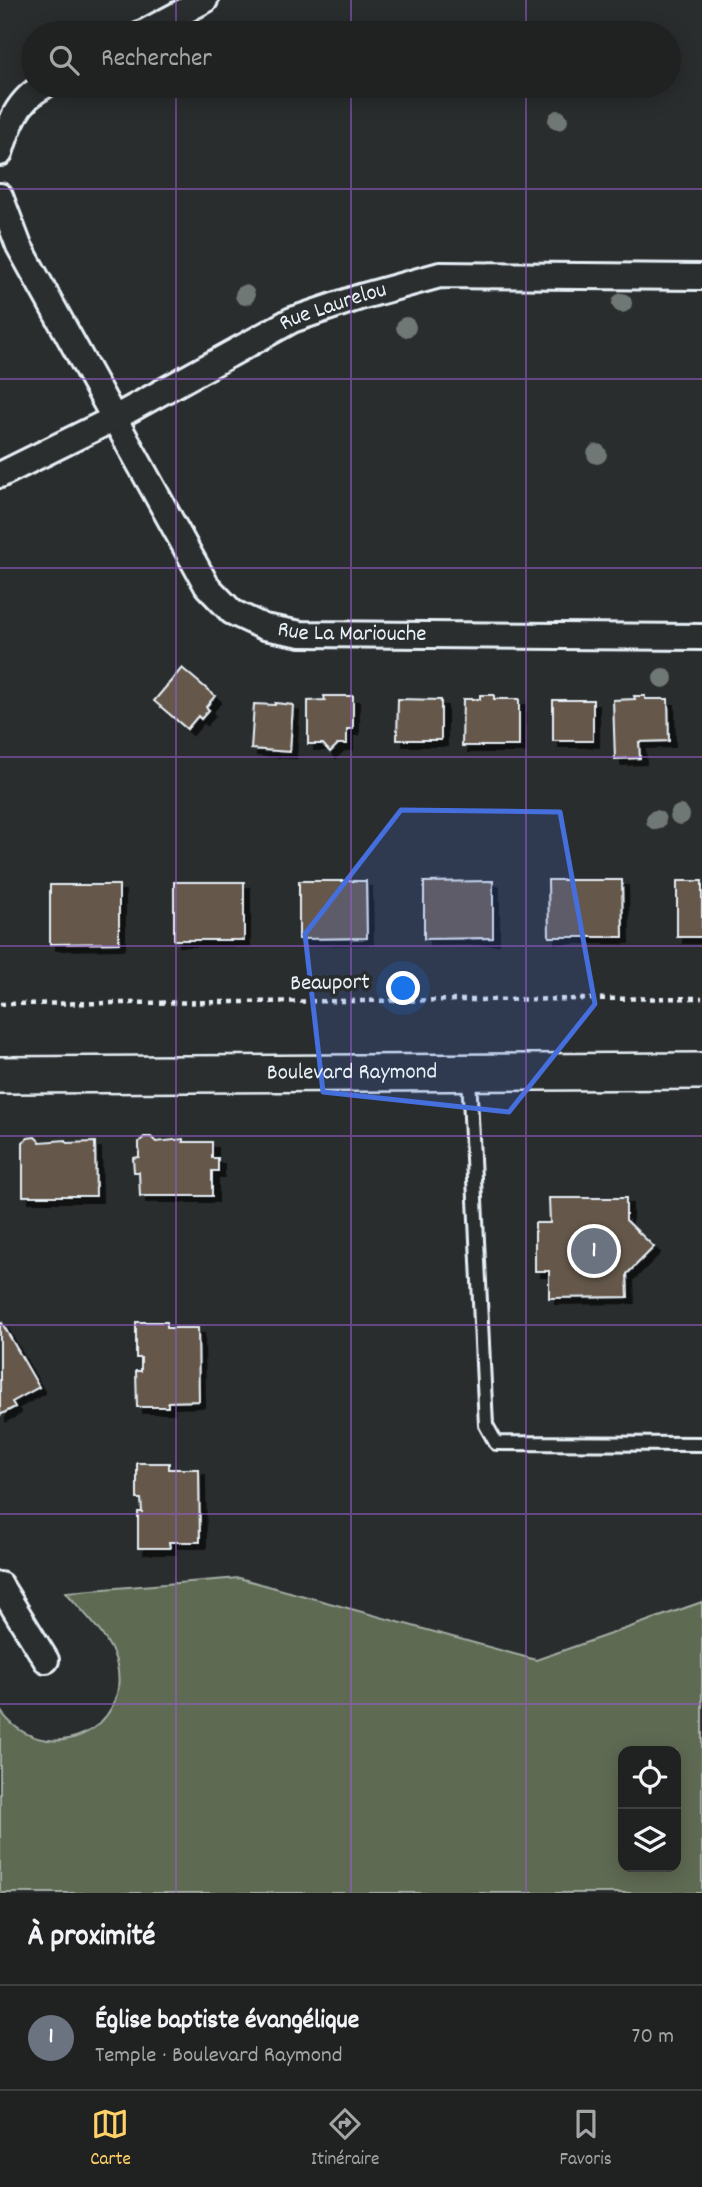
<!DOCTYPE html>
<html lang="fr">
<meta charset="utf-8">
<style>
:root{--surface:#202222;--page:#282a2a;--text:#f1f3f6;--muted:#a2a4a5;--line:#3d3f40;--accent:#ffd166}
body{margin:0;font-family:Dekko,sans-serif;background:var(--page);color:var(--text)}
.controls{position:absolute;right:21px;bottom:21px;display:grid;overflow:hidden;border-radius:14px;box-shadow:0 4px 18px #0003}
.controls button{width:63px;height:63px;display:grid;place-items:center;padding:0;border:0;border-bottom:2px solid var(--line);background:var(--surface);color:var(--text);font:35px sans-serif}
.you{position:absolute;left:404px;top:989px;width:24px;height:24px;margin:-18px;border:5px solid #fff;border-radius:50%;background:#1a73e8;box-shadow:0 0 0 10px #1a73e833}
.badge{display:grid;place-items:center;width:46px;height:46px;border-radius:50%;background:var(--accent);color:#fff;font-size:23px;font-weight:700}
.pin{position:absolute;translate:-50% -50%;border:4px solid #fff;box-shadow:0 2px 7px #0006}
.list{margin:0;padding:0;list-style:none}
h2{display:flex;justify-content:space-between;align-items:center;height:91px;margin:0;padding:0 28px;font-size:30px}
h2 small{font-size:23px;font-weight:400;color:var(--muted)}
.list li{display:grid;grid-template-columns:46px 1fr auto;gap:21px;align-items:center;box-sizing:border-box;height:105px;padding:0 28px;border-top:2px solid var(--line)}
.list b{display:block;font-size:26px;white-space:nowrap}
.list p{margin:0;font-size:23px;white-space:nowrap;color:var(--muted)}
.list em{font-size:23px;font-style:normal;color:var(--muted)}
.icon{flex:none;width:38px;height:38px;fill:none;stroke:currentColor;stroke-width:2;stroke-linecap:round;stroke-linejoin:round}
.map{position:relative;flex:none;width:702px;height:1893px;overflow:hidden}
.search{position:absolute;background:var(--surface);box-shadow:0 4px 18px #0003;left:21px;right:21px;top:21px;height:77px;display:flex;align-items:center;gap:18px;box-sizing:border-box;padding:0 24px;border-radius:38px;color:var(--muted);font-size:26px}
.sheet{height:196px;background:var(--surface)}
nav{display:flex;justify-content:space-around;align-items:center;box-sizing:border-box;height:98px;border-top:2px solid var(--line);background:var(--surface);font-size:19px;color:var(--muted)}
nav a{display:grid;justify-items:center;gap:4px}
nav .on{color:var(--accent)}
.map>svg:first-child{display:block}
.green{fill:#5f6b53;stroke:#a4aea6;stroke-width:2;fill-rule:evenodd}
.building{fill:#65594c;stroke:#e8f1f8;stroke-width:2;filter:url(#shadow)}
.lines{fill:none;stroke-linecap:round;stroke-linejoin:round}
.lane-casing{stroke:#e8f1f8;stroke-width:18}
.street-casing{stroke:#e8f1f8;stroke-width:30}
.secondary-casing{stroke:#e8f1f8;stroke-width:40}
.path{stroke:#e8f1f8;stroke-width:4.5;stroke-dasharray:5 5;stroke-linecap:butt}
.lane{stroke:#2a2d2e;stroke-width:12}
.street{stroke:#2a2d2e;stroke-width:24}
.secondary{stroke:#2a2d2e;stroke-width:35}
.tree{fill:#707874}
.marked{fill:#466fde;fill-opacity:0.2;stroke:#466fde;stroke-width:5;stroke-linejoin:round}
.grid{fill:none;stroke:#965dcd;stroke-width:2;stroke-opacity:0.55}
.labels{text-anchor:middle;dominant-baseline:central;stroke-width:7;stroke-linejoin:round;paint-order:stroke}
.street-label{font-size:23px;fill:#e8f1f8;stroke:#2a2d2e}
</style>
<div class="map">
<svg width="702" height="1893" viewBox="0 0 702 1893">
<defs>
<filter id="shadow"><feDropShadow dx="6" dy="6" stdDeviation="0" flood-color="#0009"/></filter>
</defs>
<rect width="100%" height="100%" fill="#2a2d2e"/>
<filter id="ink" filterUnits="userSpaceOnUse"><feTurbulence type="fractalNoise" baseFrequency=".0143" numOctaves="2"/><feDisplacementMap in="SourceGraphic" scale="14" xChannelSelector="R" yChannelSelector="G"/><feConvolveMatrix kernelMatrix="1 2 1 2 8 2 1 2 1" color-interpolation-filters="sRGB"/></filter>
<g filter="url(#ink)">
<!-- green -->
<path class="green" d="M239 1578 536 1660 702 1602V1893H0V1710C43 1772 135 1731 116 1661 108 1635 83 1613 66 1592ZM623 1751H676V1867H623Z"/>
<!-- building -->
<path class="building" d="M182 668 215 696 206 707 209 710 201 719 198 716 187 729 154 701Z
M480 695H494V699H519V746H462L463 699H480Z
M324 696H353V729H347V744H338L330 752 323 744H308V701L325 700Z
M634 696H645V699H668L669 741 639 742 640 758 615 759 613 700 635 699Z
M398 699 441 700V740H397Z
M553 700H593V741H553Z
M275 703 293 705 290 752 251 749 254 704 275 705Z
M548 880H622L623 937H549Z
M299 881H366L367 938 299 939Z
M493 881V938L424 939V882Z
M677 881H702V937H677Z
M174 882H244V940H174Z
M50 885H119V943L50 944Z
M35 1137 40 1142 66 1140 67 1143 95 1142 96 1196H23V1142L28 1138Z
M144 1137H151L156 1142 183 1139V1142H212V1158H218V1171H212V1196H140L139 1172H134L133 1158 139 1157V1142Z
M549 1198H626V1220L654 1247 627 1274 628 1297 549 1298V1271H535V1223H550Z
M136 1322H167V1328H198L199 1401 168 1402V1407H137L136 1371H141V1358H136Z
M2 1323 39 1387 12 1402 15 1407 0 1415V1325Z
M137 1463H169V1469H199L200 1542H169L170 1548H138V1512H142L141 1499H137Z"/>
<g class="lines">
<defs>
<path id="lane" d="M469 1076 486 1425 496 1443 702 1444"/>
<g id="street">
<path d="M143 33 205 0"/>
<path d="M0 153C8 126 18 99 44 86"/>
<path id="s1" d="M0 196 19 246 207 586 232 612 264 627 301 634 702 637"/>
<path id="s2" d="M0 475 113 419 292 320 360 297 440 275 702 277"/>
<path d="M0 1585 46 1660"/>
</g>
<g id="secondary">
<path id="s3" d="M0 1075 702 1071"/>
</g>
</defs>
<!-- lane casing -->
<use href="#lane" class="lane-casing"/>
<!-- street casing -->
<use href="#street" class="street-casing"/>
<!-- secondary casing -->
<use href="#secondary" class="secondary-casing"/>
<!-- path -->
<path class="path" d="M0 1004 702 998"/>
<!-- lane -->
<use href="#lane" class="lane"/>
<!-- street -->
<use href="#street" class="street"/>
<!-- secondary -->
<use href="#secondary" class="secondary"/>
</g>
<!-- trees -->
<g class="tree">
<circle cx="558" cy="120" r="10"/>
<circle cx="245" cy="295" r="10"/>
<circle cx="622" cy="303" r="10"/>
<circle cx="406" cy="327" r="10"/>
<circle cx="597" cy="454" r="10"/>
<circle cx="663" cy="678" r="10"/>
<circle cx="680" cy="815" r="10"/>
<circle cx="656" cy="820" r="10"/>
</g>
</g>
<!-- marked area -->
<path class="marked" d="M401 810 560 812 595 1004 509 1112 323 1092 305 934Z"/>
<!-- grid -->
<path class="grid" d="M176 0V33M351 0V33M526 0V33M176 86V1893M351 86V1893M526 86V1893M0 189H702M0 379H702M0 568H702M0 757H702M0 946H702M0 1136H702M0 1325H702M0 1514H702M0 1704H702"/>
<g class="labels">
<!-- street labels -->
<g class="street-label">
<text stroke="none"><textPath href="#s2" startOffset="374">Rue Laurelou</textPath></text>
<text stroke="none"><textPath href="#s1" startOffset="602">Rue La Mariouche</textPath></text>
<text transform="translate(330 984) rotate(-1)">Beauport</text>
<text stroke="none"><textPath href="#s3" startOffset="352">Boulevard Raymond</textPath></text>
</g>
</g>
</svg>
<div class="controls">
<button><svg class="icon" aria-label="locate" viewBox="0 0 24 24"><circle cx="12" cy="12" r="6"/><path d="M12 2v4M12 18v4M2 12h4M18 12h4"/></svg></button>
<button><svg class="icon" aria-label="layers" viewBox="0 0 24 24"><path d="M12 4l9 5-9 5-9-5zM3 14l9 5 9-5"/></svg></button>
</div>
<div class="you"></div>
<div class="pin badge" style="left:594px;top:1251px;background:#6b7280">1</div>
<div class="search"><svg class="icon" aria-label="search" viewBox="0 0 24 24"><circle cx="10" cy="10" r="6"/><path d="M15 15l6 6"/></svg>Rechercher</div>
</div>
<section class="sheet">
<h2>À proximité<small></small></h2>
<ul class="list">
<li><span class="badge" style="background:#6b7280">1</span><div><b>Église baptiste évangélique</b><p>Temple · Boulevard Raymond</p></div><em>70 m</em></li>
</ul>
</section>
<nav>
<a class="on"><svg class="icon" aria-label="map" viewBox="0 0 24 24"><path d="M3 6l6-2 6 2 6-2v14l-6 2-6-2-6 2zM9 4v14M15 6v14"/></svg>Carte</a>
<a><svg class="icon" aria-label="directions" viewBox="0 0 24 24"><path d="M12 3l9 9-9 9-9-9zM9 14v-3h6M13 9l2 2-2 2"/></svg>Itinéraire</a>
<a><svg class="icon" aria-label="saved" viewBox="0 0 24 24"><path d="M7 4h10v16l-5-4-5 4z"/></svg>Favoris</a>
</nav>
